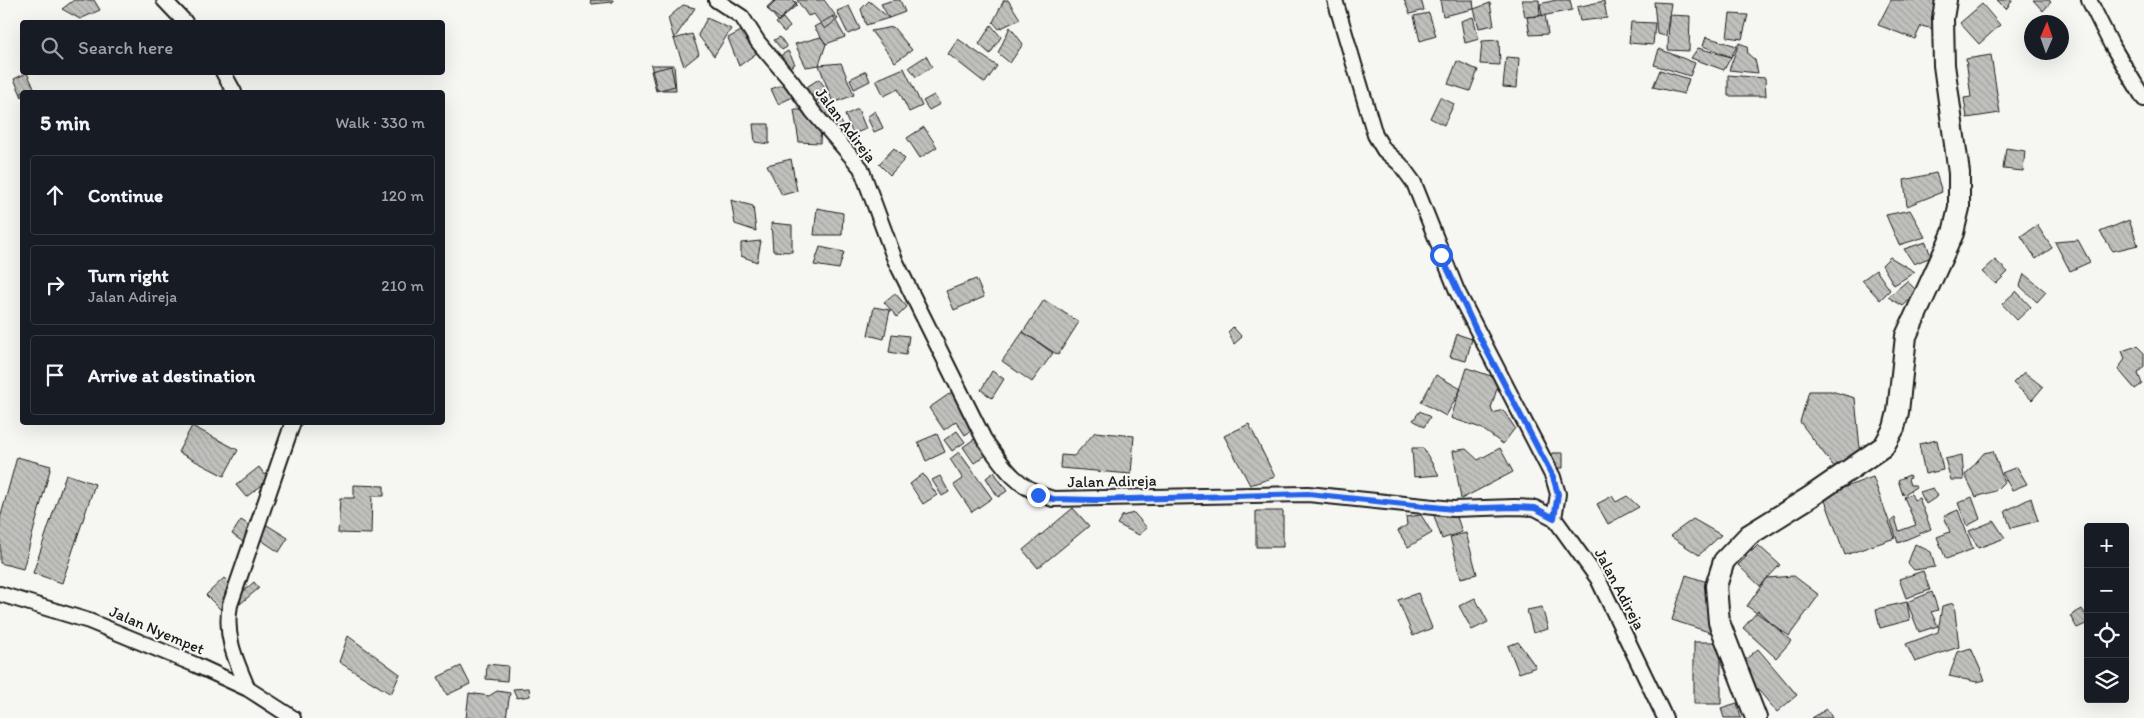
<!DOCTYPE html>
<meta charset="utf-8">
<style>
:root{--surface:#171b24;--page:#242831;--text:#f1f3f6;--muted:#9ea1a6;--line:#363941}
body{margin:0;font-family:Itim,sans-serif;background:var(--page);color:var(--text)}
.controls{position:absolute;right:15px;bottom:15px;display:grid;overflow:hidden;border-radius:5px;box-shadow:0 5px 20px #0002}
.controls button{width:45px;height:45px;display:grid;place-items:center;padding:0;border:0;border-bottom:1px solid var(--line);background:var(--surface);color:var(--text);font:25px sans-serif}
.compass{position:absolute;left:2024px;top:15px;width:45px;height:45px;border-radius:50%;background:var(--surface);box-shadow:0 5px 20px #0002;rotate:2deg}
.stop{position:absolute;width:15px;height:15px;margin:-11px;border:4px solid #2563eb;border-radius:50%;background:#fff}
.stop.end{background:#2563eb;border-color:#fff;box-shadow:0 1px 5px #0008}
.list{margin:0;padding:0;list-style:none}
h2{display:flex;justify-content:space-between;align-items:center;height:65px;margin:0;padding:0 20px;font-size:21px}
h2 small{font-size:16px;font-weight:400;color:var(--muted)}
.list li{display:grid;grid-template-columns:32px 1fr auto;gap:15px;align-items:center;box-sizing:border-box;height:80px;margin:0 10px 10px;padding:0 10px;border:1px solid var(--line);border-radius:5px}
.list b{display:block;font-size:19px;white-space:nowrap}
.list p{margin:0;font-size:16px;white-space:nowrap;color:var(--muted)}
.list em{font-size:16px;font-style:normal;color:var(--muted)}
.icon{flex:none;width:28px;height:28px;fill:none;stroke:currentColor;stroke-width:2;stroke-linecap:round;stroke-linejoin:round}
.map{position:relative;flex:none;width:2144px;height:718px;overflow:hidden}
.search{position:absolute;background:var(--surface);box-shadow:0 5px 20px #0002;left:20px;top:20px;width:425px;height:55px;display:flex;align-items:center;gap:12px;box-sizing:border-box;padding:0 18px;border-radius:5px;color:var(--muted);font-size:19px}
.panel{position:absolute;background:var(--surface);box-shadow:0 5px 20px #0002;left:20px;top:90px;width:425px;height:335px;border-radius:5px}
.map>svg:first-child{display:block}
.building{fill:url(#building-back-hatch);stroke:#1c1c1c}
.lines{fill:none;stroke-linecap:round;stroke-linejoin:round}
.street-casing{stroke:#1c1c1c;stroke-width:18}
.secondary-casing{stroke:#1c1c1c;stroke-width:24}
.street{stroke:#f6f6f2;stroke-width:14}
.secondary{stroke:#f6f6f2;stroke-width:20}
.route{stroke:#2563eb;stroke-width:6}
.labels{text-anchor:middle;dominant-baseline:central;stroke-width:4;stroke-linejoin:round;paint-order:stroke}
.street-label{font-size:16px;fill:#1c1c1c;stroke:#f6f6f2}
</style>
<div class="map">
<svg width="2144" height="718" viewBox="0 0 2144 718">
<defs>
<pattern id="building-back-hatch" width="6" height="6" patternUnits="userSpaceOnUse" patternTransform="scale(1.25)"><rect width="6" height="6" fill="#c0c0bd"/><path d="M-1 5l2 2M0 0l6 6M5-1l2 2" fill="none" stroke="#a4a4a2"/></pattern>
</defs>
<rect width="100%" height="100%" fill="#f6f6f2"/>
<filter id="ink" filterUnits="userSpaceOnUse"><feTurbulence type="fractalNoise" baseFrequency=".02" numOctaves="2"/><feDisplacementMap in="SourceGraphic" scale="10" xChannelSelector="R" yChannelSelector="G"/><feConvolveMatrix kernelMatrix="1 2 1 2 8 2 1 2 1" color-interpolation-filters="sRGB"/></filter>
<g filter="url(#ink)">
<!-- building -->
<path class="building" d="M74 0H94L100 10 80 19 62 9Z
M590 0H613V2L592 4Z
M775 0H792L797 5 778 21 767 7Z
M776 0H793L797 3 780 19 767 9Z
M797 0H824L838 19 825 29 814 14 808 16Z
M893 0H900L905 12 889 18 881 4Z
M1004 0H1008L1020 19 999 29 993 22Z
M1404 0H1421L1424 10 1410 14Z
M1440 0H1473L1474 9 1443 16Z
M1522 0H1539L1540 16 1525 17Z
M1556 0H1570L1572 10 1542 16 1540 4Z
M1891 0H1935L1934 29 1921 26 1915 39 1878 25Z
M1997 0H2013L2006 9Z
M2033 0H2049L2051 2 2043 11Z
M869 1 889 18 866 25 861 9Z
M1604 1 1607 18 1580 21 1577 7Z
M1654 2 1671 3 1666 36 1657 34Z
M1490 3 1494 25 1479 28 1474 9Z
M1982 4 2000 25 1979 44 1960 23Z
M683 5 695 8 674 39 668 18Z
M849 6 860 29 848 34 837 11Z
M1429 13 1436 36 1420 41 1414 16Z
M1730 14 1748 15 1742 39 1727 37Z
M1545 15 1548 34 1530 35 1527 17Z
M1669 15 1690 16 1689 51 1668 50Z
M833 16 845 37 826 44 814 27Z
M1473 17 1479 39 1465 43 1461 21Z
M707 18 731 29 714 56 698 35Z
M783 18 790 27 784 32 776 23Z
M1631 22 1655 23 1653 45 1629 43Z
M991 25 1001 37 990 54 979 44Z
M893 27 912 50 895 62 871 31Z
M1010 27 1023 44 1010 63 998 53Z
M741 31 758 52 739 66 728 38Z
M692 34 699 54 684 66 674 39Z
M780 37 787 47 782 50 774 40Z
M821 37 826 44 819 65 806 67 795 44Z
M1706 37 1737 46 1731 57 1703 46Z
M958 39 997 66 985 83 948 54Z
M1499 40 1500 65 1480 64 1482 41Z
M1739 43 1747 46 1748 54 1755 60 1758 73 1729 70Z
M1698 48 1731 57 1724 70 1691 58Z
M1659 49 1695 63 1690 76 1654 65Z
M788 51 795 64 787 69 780 56Z
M1991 55 2000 113 1967 118 1964 98 1971 97 1966 59Z
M926 56 932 67 916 77 909 67Z
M1506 57 1519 58 1517 88 1503 87Z
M1457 61 1478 70 1470 91 1448 84Z
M841 63 854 95 833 103 819 65Z
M651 65H674L676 90H657Z
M671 66 675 86 656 91 651 71Z
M904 68 922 106 909 112 898 89 884 96 876 80Z
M1660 70 1689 79 1684 94 1653 87Z
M866 71 870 81 854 89 850 79Z
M27 73 36 92H22V97L14 79Z
M1728 75 1765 78 1766 96H1728Z
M819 79 829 93 812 104 802 90Z
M790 82 797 95 778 104 771 89Z
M934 95 940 104 929 110 923 101Z
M1440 97 1454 104 1444 125 1430 118Z
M827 99 843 125 834 131 817 105Z
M858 109 866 129 853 134 845 115Z
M794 110H801L821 126 820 143 799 142Z
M875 111 883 128 874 132 867 117Z
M753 124H769V144L755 142Z
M924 127 937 147 920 158 907 138Z
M894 148 905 159 890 175 879 164Z
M2006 148 2025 151 2023 171 2003 169Z
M791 159 797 191 782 195 767 165Z
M1936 173 1942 192 1907 206 1904 180Z
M731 200 753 206 756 231 735 224Z
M817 208 843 213 842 235H814Z
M1910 210 1925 237 1899 245 1886 215Z
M2129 220 2138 245 2113 251 2100 232Z
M771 223 792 225V252L773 251Z
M2037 225 2052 248 2036 259 2021 236Z
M2078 240 2090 262 2070 271 2055 242Z
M761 241 757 262 741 256V243Z
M1926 242 1931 257 1914 264 1904 249Z
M820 247 844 252 839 269 814 265Z
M1890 257 1915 272 1894 285 1882 265Z
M1995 260 2008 272 1996 284 1982 272Z
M1876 270 1890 290 1880 300 1862 280Z
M2024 274 2046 292 2037 302 2020 286Z
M976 279 984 297 954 310 946 291Z
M1907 281 1918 292 1903 306 1888 297Z
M2016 291 2031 307 2017 320 2002 304Z
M895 293 907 307 897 317 884 302Z
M1044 300 1079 322 1058 355 1023 332Z
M874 307 890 310 884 339 868 335Z
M1233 327 1242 337 1234 344 1228 332Z
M1023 332 1053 353 1032 382 1002 361Z
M892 334 909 336 906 355 889 352Z
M1457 334 1472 339 1466 361 1450 357Z
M2137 346 2144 353V366L2138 373 2142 384 2135 389 2118 369 2125 359 2122 351Z
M1467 368 1500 379 1491 408 1493 413 1503 410 1515 428 1503 444 1481 428 1451 418Z
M992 371 1004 379 992 398 981 390Z
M2024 372 2043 387 2032 400 2013 383Z
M1436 375 1461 389 1446 416 1421 402Z
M1809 391H1831L1855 398 1860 449 1835 468 1800 422Z
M952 392 977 427 965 435 956 421 944 430 929 408Z
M1420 411 1430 417 1424 427 1413 420Z
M1249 424 1275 477 1250 485 1224 436Z
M192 426 238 450 224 476 178 452Z
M957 431 965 442 952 451 944 440Z
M1095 432 1134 436 1131 474 1060 468 1061 455 1074 456Z
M937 434 945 452 926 461 918 442Z
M977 437 988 454 974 463 963 447Z
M1937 440 1943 470 1925 474 1919 444Z
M1412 448H1423L1439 475 1414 477Z
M1500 448 1513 472 1461 499 1453 451 1466 449 1478 460Z
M1993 451 2004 482 1995 491 1976 497 1965 475 1984 453Z
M959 452 992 498 972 512 954 485 963 479 950 459Z
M1552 453H1563V468H1552Z
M1962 455 1964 480H1951L1945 459Z
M17 457 51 466 23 569 0 563V519Z
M259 467 269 480 246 497 236 485Z
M2017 467 2027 484 2012 490 2002 473Z
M994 472 1007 491 998 497 986 478Z
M66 474 95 484 62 583 33 573Z
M923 474 937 495 923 504 910 484Z
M1909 475 1911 478 1908 479 1910 485H1915L1916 487 1903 495 1898 480Z
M940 476 949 492 942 496 932 480Z
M1873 477 1895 538 1845 555 1823 495Z
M354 485 384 486V496H372L371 534 338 533 340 498H354Z
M1933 488 1938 496 1926 504 1920 492Z
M1911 494 1914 500 1919 498 1931 529 1898 543 1891 521 1895 518 1899 531 1916 525 1904 497Z
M1612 496 1616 502 1627 496 1639 507 1608 524 1597 504Z
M1972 497 1980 519 1967 526 1958 503Z
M2031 498 2038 521 2011 528 2005 511Z
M1073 508 1089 526 1038 568 1023 550Z
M1958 510 1973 549 1946 559 1937 537 1950 532 1944 516Z
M1256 511H1283V547H1256Z
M1134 513 1147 528 1139 535 1117 524 1122 516Z
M1433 513 1456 514 1462 532 1442 539Z
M1421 515 1432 533 1408 547 1398 531 1407 525 1406 517Z
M1693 519 1721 535 1699 555 1670 536Z
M241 520 252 527 243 542 232 534Z
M1994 521 2005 538 1978 548 1969 531Z
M267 525 288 538 279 552 258 538Z
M1466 533 1477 574 1461 578 1450 537Z
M1915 544 1931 552 1935 567 1914 570 1908 563Z
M1758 545 1780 565 1760 586 1738 565Z
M1923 571 1930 590 1906 598 1899 579Z
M1686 575 1710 583 1712 633 1672 620Z
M1794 576 1819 595 1789 636 1747 606 1767 578Z
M224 578 232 586 223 612 206 595Z
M254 582 259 588 240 604V594Z
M1932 592 1938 610 1931 612 1938 626 1919 632 1907 602Z
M1418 593 1432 628 1413 636 1398 600Z
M1475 598 1488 622 1472 630 1459 606Z
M1907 602 1910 620 1880 628 1876 609Z
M1954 603 1959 647 1915 662 1906 644 1938 632 1942 606Z
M1542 607 1548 629 1533 633 1527 610Z
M2082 609 2088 618V623L2077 628 2070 616Z
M1758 611 1791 641 1776 658 1743 628Z
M348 636 400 674 391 694 339 662Z
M1518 642 1536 667 1519 673 1508 646Z
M1694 642H1721V704H1694Z
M1971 648 1985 680 1977 682 1949 676 1958 652Z
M1758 649 1797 695 1777 712 1738 666Z
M487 664 508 666 507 681 486 679Z
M461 666 470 684 447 695 438 677Z
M529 688 530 696 517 698 513 689Z
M497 691 510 693 506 718H466L469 693 489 696Z
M1737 703 1741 718H1724L1721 708Z
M1827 709 1832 718H1812Z"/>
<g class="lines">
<defs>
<path id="street" d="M164 0 185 22
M716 0 742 17 758 42 792 82 813 112 861 168 895 260 984 439C1004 468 1018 489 1053 499L1308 494 1453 509 1515 507 1535 508 1554 518 1598 579 1665 718
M1335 0 1375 135 1384 150 1400 164 1414 183 1457 291 1553 477 1558 494 1554 518
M2089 0 2111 44 2144 99
M223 72 234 92
M0 594 89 621 196 665 248 689 293 718
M248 689C236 661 224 636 230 605L293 422"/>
<path id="secondary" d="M1756 718 1719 622 1716 586 1724 561 1749 535 1810 497 1884 446 1894 428 1898 412 1906 336 1953 233 1959 208V173L1944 65 1943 18 1946 0"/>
</defs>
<!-- street casing -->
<use href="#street" class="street-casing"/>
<!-- secondary casing -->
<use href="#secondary" class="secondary-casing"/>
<!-- street -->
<use href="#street" class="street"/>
<!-- secondary -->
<use href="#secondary" class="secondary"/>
</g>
</g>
<g class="lines" filter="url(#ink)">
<!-- route -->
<path class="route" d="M1038 495 1053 499 1097 500 1308 494 1453 509 1515 507 1535 508 1554 518 1558 494 1553 477 1476 330 1441 255"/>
</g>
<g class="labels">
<!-- street labels -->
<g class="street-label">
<text transform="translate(846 125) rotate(53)">Jalan Adireja</text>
<text transform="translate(1112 481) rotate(-1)">Jalan Adireja</text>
<text transform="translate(1620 589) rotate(62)">Jalan Adireja</text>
<text transform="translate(157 630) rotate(23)">Jalan Nyempet</text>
</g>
</g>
</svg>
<div class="controls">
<button>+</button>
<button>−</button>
<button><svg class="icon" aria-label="locate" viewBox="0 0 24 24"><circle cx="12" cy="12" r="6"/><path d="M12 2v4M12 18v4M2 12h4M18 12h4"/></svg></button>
<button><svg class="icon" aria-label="layers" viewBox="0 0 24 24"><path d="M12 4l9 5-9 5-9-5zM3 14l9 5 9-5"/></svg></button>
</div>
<svg class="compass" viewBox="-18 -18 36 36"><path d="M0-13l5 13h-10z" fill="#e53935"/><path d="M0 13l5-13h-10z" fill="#9ea1a6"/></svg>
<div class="stop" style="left:1441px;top:255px"></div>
<div class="stop end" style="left:1038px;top:495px"></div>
<div class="search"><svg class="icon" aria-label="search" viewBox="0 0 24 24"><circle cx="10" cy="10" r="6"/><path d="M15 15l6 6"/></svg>Search here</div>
<section class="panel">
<h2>5 min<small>Walk · 330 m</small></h2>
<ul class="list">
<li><svg class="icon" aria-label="ahead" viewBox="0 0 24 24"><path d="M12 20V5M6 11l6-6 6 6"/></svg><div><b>Continue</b></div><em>120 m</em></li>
<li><svg class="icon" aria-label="right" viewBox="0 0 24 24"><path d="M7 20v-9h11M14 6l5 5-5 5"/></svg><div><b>Turn right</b><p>Jalan Adireja</p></div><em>210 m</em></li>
<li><svg class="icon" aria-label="arrive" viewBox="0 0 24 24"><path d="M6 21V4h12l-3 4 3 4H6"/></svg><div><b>Arrive at destination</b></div></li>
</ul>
</section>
</div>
